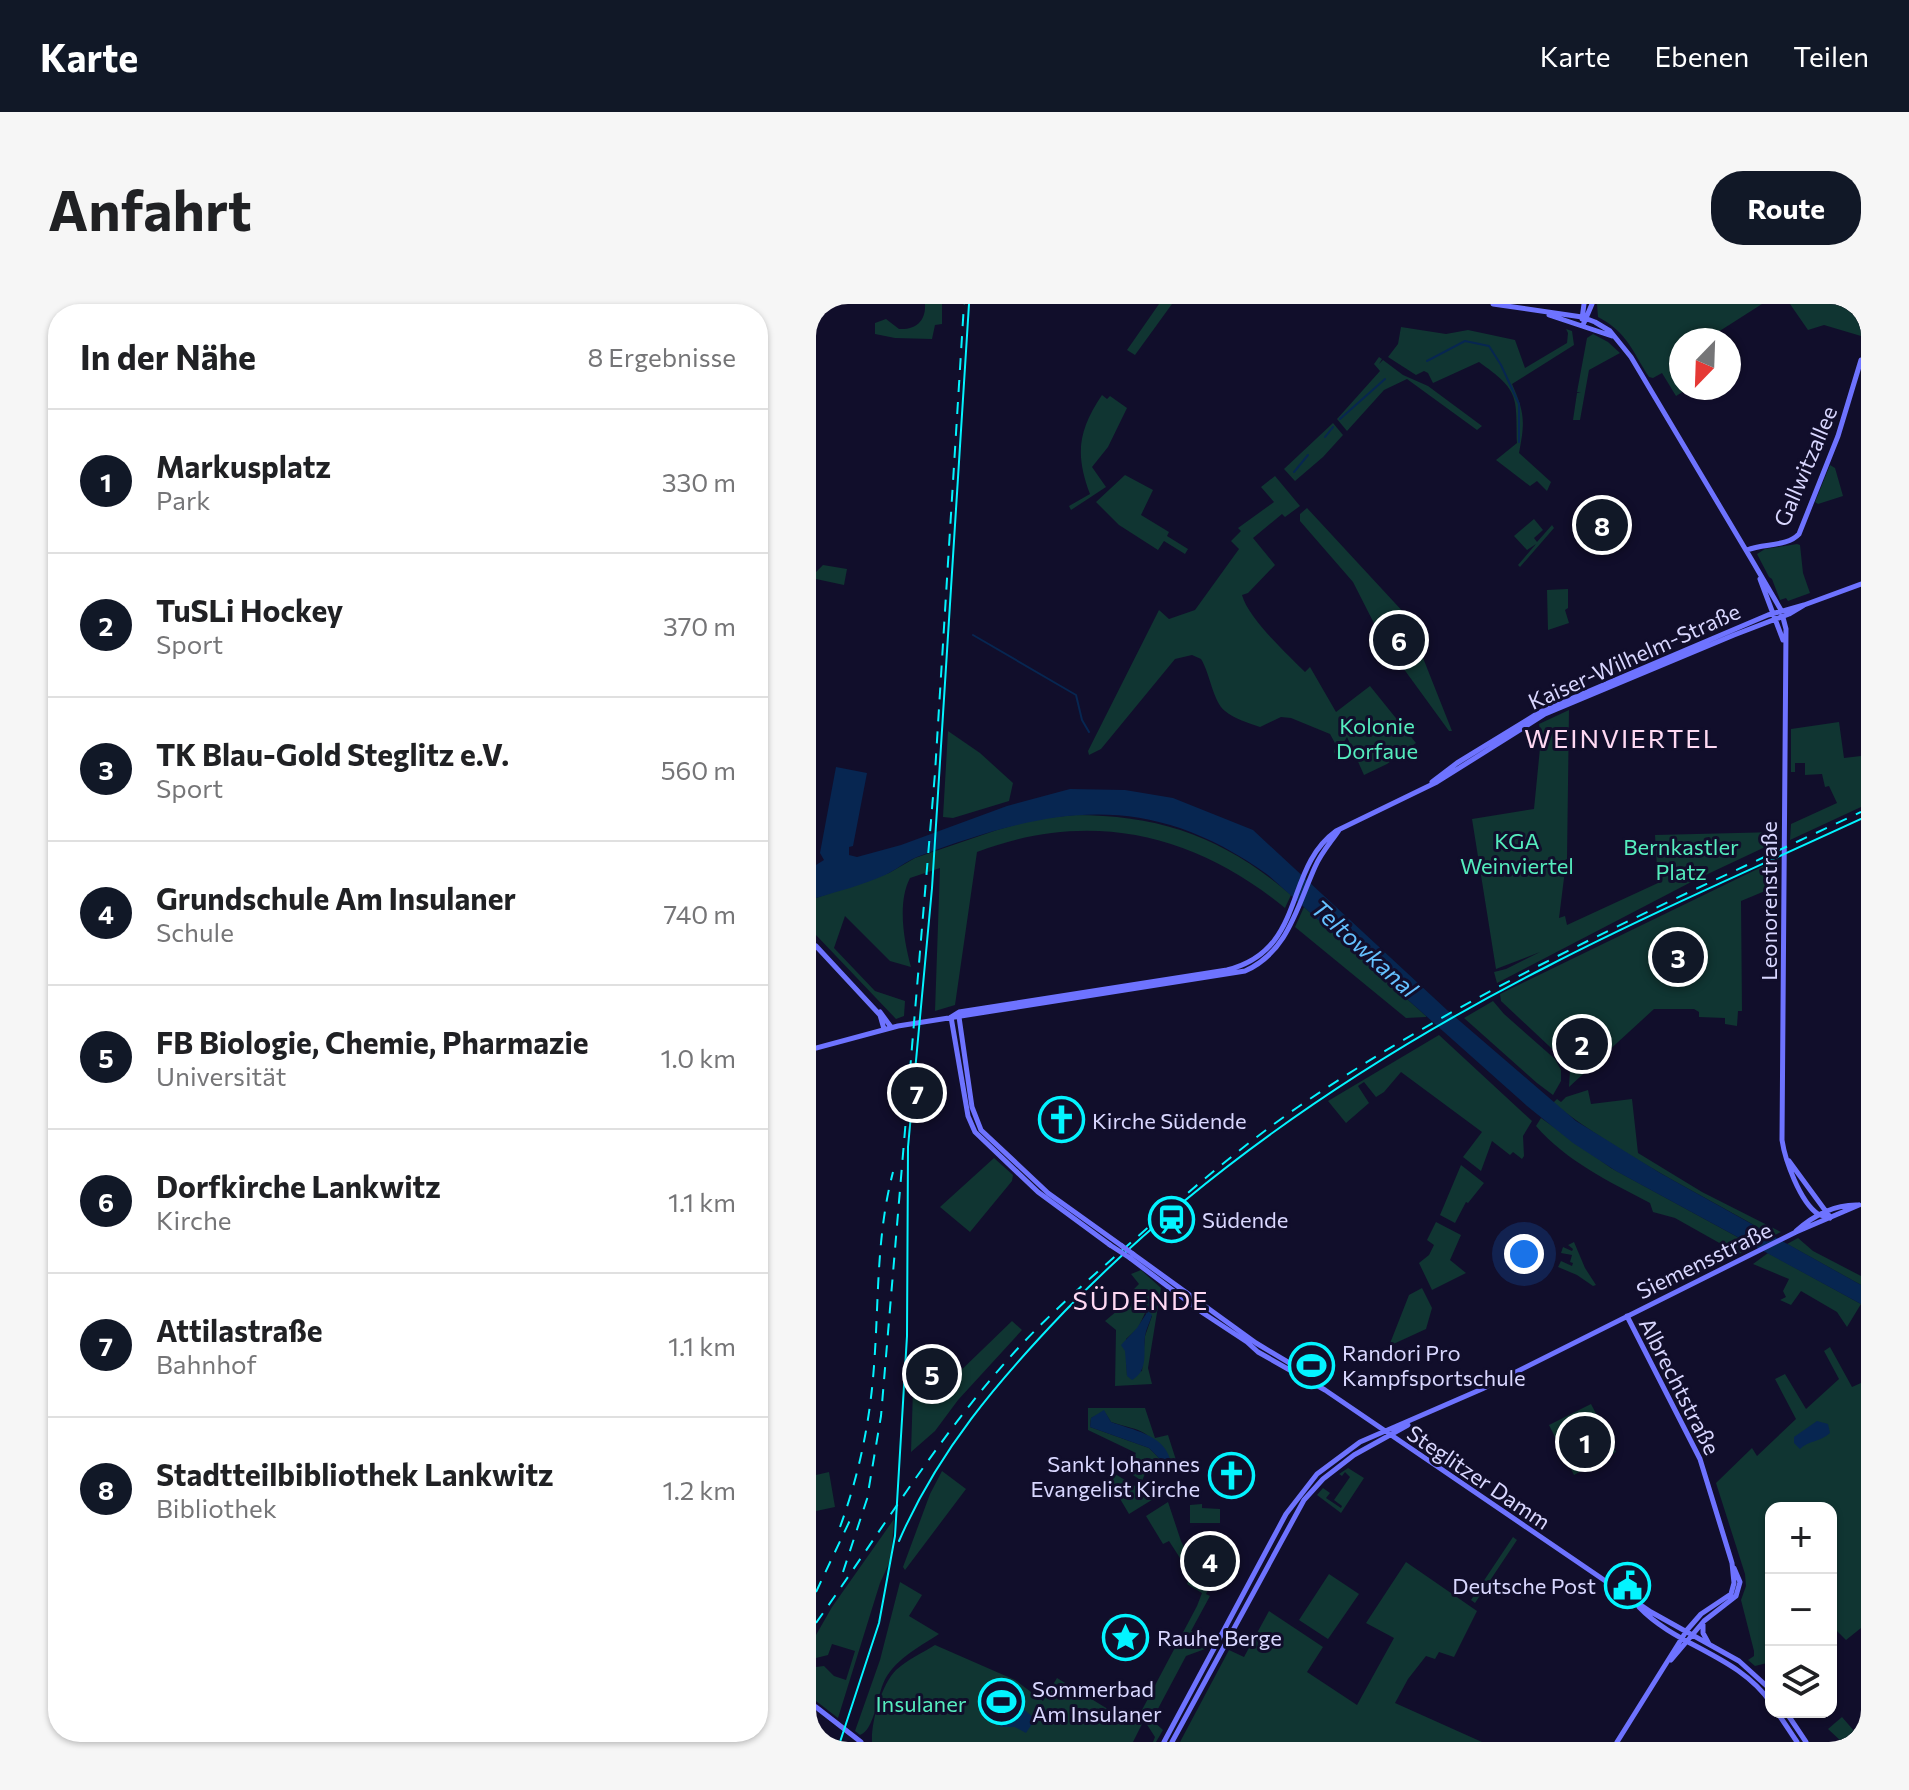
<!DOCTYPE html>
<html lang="de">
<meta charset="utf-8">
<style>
:root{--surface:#fff;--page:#f6f6f6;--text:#202124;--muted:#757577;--line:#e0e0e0;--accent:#111827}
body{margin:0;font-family:Commissioner,sans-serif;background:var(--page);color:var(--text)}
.controls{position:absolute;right:24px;bottom:24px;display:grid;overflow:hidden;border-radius:16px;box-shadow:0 2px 6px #0004}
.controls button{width:72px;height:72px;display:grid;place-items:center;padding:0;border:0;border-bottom:2px solid var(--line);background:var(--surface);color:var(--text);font:40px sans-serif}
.compass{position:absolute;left:853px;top:24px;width:72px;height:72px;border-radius:50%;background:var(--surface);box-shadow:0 2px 6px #0004;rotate:203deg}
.you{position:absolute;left:708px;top:950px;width:28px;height:28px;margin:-20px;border:6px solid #fff;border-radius:50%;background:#1a73e8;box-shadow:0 0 0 12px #1a73e833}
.badge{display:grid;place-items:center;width:52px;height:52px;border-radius:50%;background:var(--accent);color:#fff;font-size:26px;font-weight:700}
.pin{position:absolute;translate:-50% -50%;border:4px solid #fff;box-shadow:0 2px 8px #0006}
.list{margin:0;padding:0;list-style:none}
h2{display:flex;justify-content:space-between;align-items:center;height:104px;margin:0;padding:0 32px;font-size:34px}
h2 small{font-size:26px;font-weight:400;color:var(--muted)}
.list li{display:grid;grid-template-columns:52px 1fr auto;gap:24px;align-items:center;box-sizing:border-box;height:144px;padding:0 32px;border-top:2px solid var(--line)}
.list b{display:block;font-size:30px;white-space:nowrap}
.list p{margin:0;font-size:26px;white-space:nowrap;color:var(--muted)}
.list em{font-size:26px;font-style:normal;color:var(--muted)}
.icon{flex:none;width:44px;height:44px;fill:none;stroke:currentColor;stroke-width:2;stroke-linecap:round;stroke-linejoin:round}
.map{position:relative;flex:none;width:1045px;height:1438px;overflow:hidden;border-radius:32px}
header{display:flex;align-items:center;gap:48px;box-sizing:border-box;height:112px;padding:0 40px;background:var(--accent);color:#fff}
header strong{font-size:38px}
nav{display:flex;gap:44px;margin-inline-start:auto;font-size:28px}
.intro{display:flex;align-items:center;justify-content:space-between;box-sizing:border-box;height:192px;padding:0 48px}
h1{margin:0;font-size:56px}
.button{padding:20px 36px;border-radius:32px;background:var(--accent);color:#fff;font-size:28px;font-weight:700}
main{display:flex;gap:48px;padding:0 48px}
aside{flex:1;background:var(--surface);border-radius:32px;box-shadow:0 2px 6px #0004}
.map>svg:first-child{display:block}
.green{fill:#103532;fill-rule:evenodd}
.water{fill:#072651}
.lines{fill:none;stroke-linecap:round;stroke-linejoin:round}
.stream{stroke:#072651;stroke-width:2}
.secondary{stroke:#6e73ff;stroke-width:5}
.tram{stroke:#03f4ff;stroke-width:2}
.rail{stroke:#03f4ff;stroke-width:2;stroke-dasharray:12 10;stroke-linecap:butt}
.secondary-bridge{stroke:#6e73ff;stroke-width:5}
.labels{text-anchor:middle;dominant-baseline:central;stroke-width:6;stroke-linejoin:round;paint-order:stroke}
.street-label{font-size:22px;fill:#d9d7ff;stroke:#110e2b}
.park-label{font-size:22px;fill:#55edbe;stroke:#110e2b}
.poi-label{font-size:22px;fill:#d9d7ff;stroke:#110e2b;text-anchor:start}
.water-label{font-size:24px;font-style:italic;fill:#65c1ff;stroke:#110e2b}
.quarter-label{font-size:26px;letter-spacing:2px;fill:#ffd9f3;stroke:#110e2b}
</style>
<header>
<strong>Karte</strong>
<nav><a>Karte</a><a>Ebenen</a><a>Teilen</a></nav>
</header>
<div class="intro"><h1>Anfahrt</h1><a class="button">Route</a></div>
<main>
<aside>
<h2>In der Nähe<small>8 Ergebnisse</small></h2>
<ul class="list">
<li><span class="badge">1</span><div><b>Markusplatz</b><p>Park</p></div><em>330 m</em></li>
<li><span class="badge">2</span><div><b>TuSLi Hockey</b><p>Sport</p></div><em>370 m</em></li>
<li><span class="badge">3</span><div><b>TK Blau-Gold Steglitz e.V.</b><p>Sport</p></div><em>560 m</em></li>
<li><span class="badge">4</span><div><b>Grundschule Am Insulaner</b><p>Schule</p></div><em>740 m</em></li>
<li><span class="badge">5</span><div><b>FB Biologie, Chemie, Pharmazie</b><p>Universität</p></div><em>1.0 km</em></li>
<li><span class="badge">6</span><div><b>Dorfkirche Lankwitz</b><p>Kirche</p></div><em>1.1 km</em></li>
<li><span class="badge">7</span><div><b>Attilastraße</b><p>Bahnhof</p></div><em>1.1 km</em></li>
<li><span class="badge">8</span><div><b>Stadtteilbibliothek Lankwitz</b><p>Bibliothek</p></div><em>1.2 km</em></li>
</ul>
</aside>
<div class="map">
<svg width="1045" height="1438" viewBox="0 0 1045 1438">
<rect width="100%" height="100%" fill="#110e2b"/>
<!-- green -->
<path class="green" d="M109 0H126V20L119 21 116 35 79 34 59 30V19L70 15 83 25C100 26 110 17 109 0Z
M343 0H356L319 51 311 46Z
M781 0H946L899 30 903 36H865V84H873L860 92 846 69 837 74 833 73C816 47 812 29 782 13Z
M974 0H1045V32L1008 21 992 26Z
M585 23 630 30 652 26 699 36 709 64 751 39 752 29 750 25 756 27 758 41 696 80C709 109 709 118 703 149L735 178 731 187 721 177 714 182 680 156 701 139C700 92 704 87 663 58L617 79 612 69 608 67 600 71 572 53 582 40Z
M777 30 792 38 804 49 773 66 764 116H757L761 89H765L761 88 771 34Z
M563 53 566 55 563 60 567 56 587 71 612 82 666 122 661 126 591 75 568 86 531 127 521 115 564 67 558 60Z
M286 91 291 95 294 92 311 104 292 143 276 163 290 183 255 206 253 202 274 190C259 150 262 127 286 91Z
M517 119 527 131 507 153 479 177 468 165Z
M1014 161 1019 164 1027 192 1002 200 999 198Z
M309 171 337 186 325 211 353 228 351 232 372 245 369 250 348 237 342 246 303 221 280 198Z
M459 172 484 202 469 213 466 210 437 234 459 261 432 289 426 291C432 314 471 350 489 368L494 363 520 408 554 382 600 439 571 460 548 471 531 433 520 451 518 448 520 441 514 430 475 414 465 413 444 423C433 419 418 415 409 407 397 398 394 369 385 355L376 351 359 355 285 445 273 451 272 447 343 306 353 315 379 306 423 245 415 237 425 227 422 224 458 198 445 183Z
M491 204 590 311 636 427H633L566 335 537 278 484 217V210Z
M718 215 727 226 718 234 721 238 736 221 738 224 704 263 702 261 720 240 711 246 698 232Z
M981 240 984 241 987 269 994 289 972 297 970 294 964 296 956 275 953 273 941 250 949 245Z
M7 261 31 265 28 281 0 275V268Z
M752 285V304L749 306 753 319 732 326 731 286Z
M753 406 751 555 742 560 743 568 749 566 743 614 749 612 751 621 842 579 839 531 962 528V537L879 576 681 679 678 668 690 665 724 648 680 665 656 515 718 505 725 434 723 420Z
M1023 418 1028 454 1045 452V503L974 536 975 520 1021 499 1013 482 1009 483 1006 470 989 471V459H979V468H975V425Z
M132 427 164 449 197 479 193 497 137 514 127 513Z
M259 511C345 511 409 534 475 591L469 604C378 529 273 505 161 548L139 701 119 707 124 564 94 574C81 599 88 637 95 663L74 657 29 612 18 644 59 687 89 697 88 712 80 715 0 631V594L73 569 99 554 181 526 219 515Z
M962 555 961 582 925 597 926 707H922L921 722 909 720V714L883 713V708L878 705H838L753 783 754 766 749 757 685 697 684 690Z
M488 603 610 712V713L590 714 479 623Z
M677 697 688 710 739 755 745 766V777L737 791 721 779 648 714Z
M623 731 716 817 707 832 708 852 706 855 697 848 694 851 676 837 665 867 647 853 666 828 585 768 568 788 560 793 548 778 542 782 553 799 530 819 512 797Z
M772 786 775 800 816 795 822 849 886 888 965 928 957 932C883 889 805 852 737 799L741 795 745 798 750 793Z
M725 814 795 864 938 942 923 950 859 914 837 908 834 899C794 878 750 857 720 822Z
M178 854 197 871 196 877 154 928 124 903Z
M645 861 668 879 652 899 650 898 639 919 624 911Z
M620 918 645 931 634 956 650 969 616 986 603 959 613 951 618 941 611 936Z
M982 934 997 947 1045 972V981L971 940Z
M758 938 769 964 780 981 777 982 761 971 742 963 745 957 756 962 757 959 754 958 756 951 745 949 747 943 756 947 757 945 752 941Z
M952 949 1045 1000 1031 1023 1021 1008 985 987 975 1001 964 996 970 993 967 987 973 975 937 960Z
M325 966 345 984 332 1064 336 1080 299 1082 300 1026 289 1017 320 991 317 986 323 980 315 970ZM329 1009 336 1012 329 1032 326 1067 311 1072 310 1035 322 1024Z
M606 984 616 1004 610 1025 573 1042 593 991Z
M196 1017 206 1026 142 1096 119 1127 95 1148 97 1085 135 1076Z
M1014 1043 1036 1083 1045 1079V1324L1030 1336 1015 1321V1204H955V1344L951 1359 939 1362 932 1356 938 1352V1347L925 1296 930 1282 929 1270 900 1179 936 1144 941 1152 980 1115 959 1075 969 1070 990 1105 1023 1075 1008 1047Z
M775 1100 800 1148 758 1171 733 1121Z
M272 1104H329L339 1134 352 1131 360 1156 359 1165 335 1155 326 1177 311 1167 320 1149 272 1126ZM284 1110H290L295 1118C327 1128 334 1124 347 1158L333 1144 274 1123 275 1114Z
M532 1164 548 1174 525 1209 501 1191 507 1184 514 1189 510 1194 525 1204 526 1202 518 1196 534 1173 529 1168 526 1172 523 1170Z
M126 1167 150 1185 89 1266 87 1263 114 1190Z
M13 1168 19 1203 0 1207V1171Z
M299 1170 339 1194 313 1210 303 1193 298 1192 291 1183Z
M352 1198 365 1237 383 1276 394 1282 390 1290 394 1292 375 1327 394 1337 389 1345 370 1352 336 1416 347 1426 340 1438H337L339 1433 328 1416 317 1438H56C55 1419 65 1381 80 1366 91 1356 106 1349 119 1341L199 1376 227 1397 241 1374 318 1421 381 1302 386 1289 371 1280 375 1271 353 1237 347 1240 330 1212Z
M386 1200V1204L404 1205V1219H374V1201Z
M78 1215 75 1255 64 1279 22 1414 0 1397V1363L8 1362 18 1372 30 1376 39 1347 16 1340 12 1351 0 1354V1331L16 1303Z
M697 1233 701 1236 659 1299 655 1296Z
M590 1258 661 1307 638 1353 623 1348 619 1355 610 1352 592 1375 579 1399 666 1438H364L413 1346 428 1353 453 1307 507 1343 491 1368 541 1401 578 1334 550 1319Z
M513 1270 543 1290 512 1335 483 1316Z
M84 1278 106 1291 93 1312 123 1330C103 1343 76 1357 67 1380 61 1394 58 1426 44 1431L39 1427 64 1356Z
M294 1314 306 1317 316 1332 312 1339 288 1329V1323Z
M1026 1413 1045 1435V1438H1026L1012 1425Z"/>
<!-- water -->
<path class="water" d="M20 463 51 469 37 542 33 543V551L41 553 85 541 191 502 254 485 309 486 357 494 437 526 631 706 760 817 844 869 1045 981V1000L800 867 757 839 711 802 452 571C329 483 233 504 101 553 89 558 80 566 69 571 47 581 23 587 0 594V561L8 556 4 549Z
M332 1007 336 1011C334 1018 330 1025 329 1032 327 1047 333 1067 316 1076L311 1072 309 1047 305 1041 321 1024Z
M288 1106 295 1118C316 1126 347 1130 354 1155L347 1158 333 1144 274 1123 275 1114Z
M1001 1117 1012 1120 1014 1129C1004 1138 991 1137 984 1145L978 1139V1133Z
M199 1398 219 1415 210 1429 199 1423H185L181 1419 183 1409Z"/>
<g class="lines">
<!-- stream -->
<path class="stream" d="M611 57 649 37 673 42 685 61 703 100V138
M524 115 569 75
M509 133 517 123
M478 168 492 151
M157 331 260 391 266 416 273 428"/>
<!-- secondary -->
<path class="secondary" d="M677 0 766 13 779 18 794 27 815 53 937 258
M733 11 796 32
M766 15 768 0
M767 21 776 0
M931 246C948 239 971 243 983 230L1022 132 1045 56
M937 258 965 306 970 325 966 836C969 856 984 898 1002 910 1002 911 1013 913 1014 914
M944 275 967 336
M616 478 641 459 724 408 952 311 988 301
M0 642 64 711 68 725
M64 708 75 723
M135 713 143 708 411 666C491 646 467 565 520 527L621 478 729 410 918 331 973 310 988 301 1045 280
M135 713 152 812 159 828 222 888 294 941
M143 713 156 803 165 826 232 889 306 942
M0 744 82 722 429 667C472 648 481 603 499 563 505 549 515 538 523 526
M973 857 1014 913
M980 927C998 911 1018 900 1043 901
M317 950 440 1039 492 1070 495 1076
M314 954 387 1009 431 1038 442 1048 509 1086 835 1308 923 1357 955 1386
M823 1303C861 1343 922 1351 955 1399
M887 1320V1329L893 1340
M855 1356 888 1317 920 1292 924 1278 918 1264
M0 1403 45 1438
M961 1408 981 1438
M970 1408 990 1438
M348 1438 470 1210 501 1170 544 1138 666 1085 980 928 1043 901
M356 1438 488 1196 507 1175 538 1151 592 1121
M801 1438 871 1326 885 1310 915 1290 918 1279 916 1259 884 1155 811 1012"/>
<!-- tram -->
<path class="tram" d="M83 1237C122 1147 182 1077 248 1008 387 864 554 753 732 662 835 609 941 563 1045 515
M24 1438 63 1319 79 1232 91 1032 92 843 116 584 153 0"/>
<!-- rail -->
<path class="rail" d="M24 1223C43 1171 54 1118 58 1062 63 997 60 933 77 868
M27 1268 51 1195 65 1112 119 469 148 0
M0 1288 36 1212
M0 1319C66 1226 127 1125 205 1041 241 1003 280 969 319 935 371 889 424 843 482 803 657 683 853 598 1045 508"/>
<!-- secondary-bridge -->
<path class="secondary-bridge" d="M294 941 314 954
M306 942 317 950"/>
</g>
<!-- icons -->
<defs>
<symbol id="church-ring" viewBox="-11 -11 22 22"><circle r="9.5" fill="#110e2b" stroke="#03f4ff" stroke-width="1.5"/><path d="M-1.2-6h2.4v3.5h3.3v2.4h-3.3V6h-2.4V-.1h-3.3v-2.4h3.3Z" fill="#03f4ff"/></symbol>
<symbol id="station-ring" viewBox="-11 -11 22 22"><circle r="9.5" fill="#110e2b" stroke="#03f4ff" stroke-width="1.5"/><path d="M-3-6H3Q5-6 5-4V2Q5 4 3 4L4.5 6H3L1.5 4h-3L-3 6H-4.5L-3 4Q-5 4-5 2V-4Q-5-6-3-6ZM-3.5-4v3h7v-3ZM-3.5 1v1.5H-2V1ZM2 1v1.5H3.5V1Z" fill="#03f4ff"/></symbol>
<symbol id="stadium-ring" viewBox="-11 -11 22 22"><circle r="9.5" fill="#110e2b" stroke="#03f4ff" stroke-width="1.5"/><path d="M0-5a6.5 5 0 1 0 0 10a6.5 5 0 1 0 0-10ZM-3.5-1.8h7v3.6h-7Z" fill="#03f4ff"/></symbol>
<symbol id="civic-ring" viewBox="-11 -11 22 22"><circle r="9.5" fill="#110e2b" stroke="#03f4ff" stroke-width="1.5"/><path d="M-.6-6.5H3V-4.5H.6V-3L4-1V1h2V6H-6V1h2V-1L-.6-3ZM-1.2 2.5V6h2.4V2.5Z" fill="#03f4ff"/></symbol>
<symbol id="sight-ring" viewBox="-11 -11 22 22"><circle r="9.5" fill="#110e2b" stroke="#03f4ff" stroke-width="1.5"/><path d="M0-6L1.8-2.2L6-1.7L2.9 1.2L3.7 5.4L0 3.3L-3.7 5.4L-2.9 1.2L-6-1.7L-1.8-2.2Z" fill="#03f4ff"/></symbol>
</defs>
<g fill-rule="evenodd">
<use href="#church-ring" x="220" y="790" width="51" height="51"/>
<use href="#station-ring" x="330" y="890" width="51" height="51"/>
<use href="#stadium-ring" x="470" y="1036" width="51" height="51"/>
<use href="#church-ring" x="390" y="1146" width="51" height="51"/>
<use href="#civic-ring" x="786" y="1256" width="51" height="51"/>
<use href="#sight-ring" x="284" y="1308" width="51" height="51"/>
<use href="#stadium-ring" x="160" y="1372" width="51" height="51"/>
</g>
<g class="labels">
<!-- street labels -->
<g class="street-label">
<text transform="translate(989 162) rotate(-67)">Gallwitzallee</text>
<text transform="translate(818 352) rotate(-24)">Kaiser-Wilhelm-Straße</text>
<text transform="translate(952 597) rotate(-90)">Leonorenstraße</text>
<text transform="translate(888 956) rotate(-26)">Siemensstraße</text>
<text transform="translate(864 1082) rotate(63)">Albrechtstraße</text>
<text transform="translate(663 1173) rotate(34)">Steglitzer Damm</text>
</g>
<!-- park labels -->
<g class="park-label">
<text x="561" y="421">Kolonie<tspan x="561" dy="25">Dorfaue</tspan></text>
<text x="701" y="536">KGA<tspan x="701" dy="25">Weinviertel</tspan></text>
<text x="865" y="542">Bernkastler<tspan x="865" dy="25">Platz</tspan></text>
<text x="105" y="1399">Insulaner</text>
</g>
<!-- poi labels -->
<g class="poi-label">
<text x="276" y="816">Kirche Südende</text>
<text x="386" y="915">Südende</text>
<text x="526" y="1048">Randori Pro<tspan x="526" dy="25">Kampfsportschule</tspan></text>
<text x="384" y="1159" text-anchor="end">Sankt Johannes<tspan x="384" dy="25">Evangelist Kirche</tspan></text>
<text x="780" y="1281" text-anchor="end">Deutsche Post</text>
<text x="341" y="1333">Rauhe Berge</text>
<text x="216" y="1384">Sommerbad<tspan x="216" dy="25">Am Insulaner</tspan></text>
</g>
<!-- water labels -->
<g class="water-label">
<text transform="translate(549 644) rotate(42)">Teltowkanal</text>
</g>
<!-- quarter labels -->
<g class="quarter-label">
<text x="806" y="433">WEINVIERTEL</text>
<text x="325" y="995">SÜDENDE</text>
</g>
</g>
</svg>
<div class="controls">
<button>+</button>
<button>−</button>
<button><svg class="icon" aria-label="layers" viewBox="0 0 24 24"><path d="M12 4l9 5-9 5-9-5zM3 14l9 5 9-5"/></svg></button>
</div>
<svg class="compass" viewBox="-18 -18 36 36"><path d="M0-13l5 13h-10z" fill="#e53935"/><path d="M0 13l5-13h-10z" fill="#757577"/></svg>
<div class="you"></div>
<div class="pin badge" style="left:769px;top:1138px">1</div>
<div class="pin badge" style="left:766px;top:740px">2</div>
<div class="pin badge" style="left:862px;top:653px">3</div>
<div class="pin badge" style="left:394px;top:1257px">4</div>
<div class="pin badge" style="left:116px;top:1070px">5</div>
<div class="pin badge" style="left:583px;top:336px">6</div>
<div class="pin badge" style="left:101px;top:789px">7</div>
<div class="pin badge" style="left:786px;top:221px">8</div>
</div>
</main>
